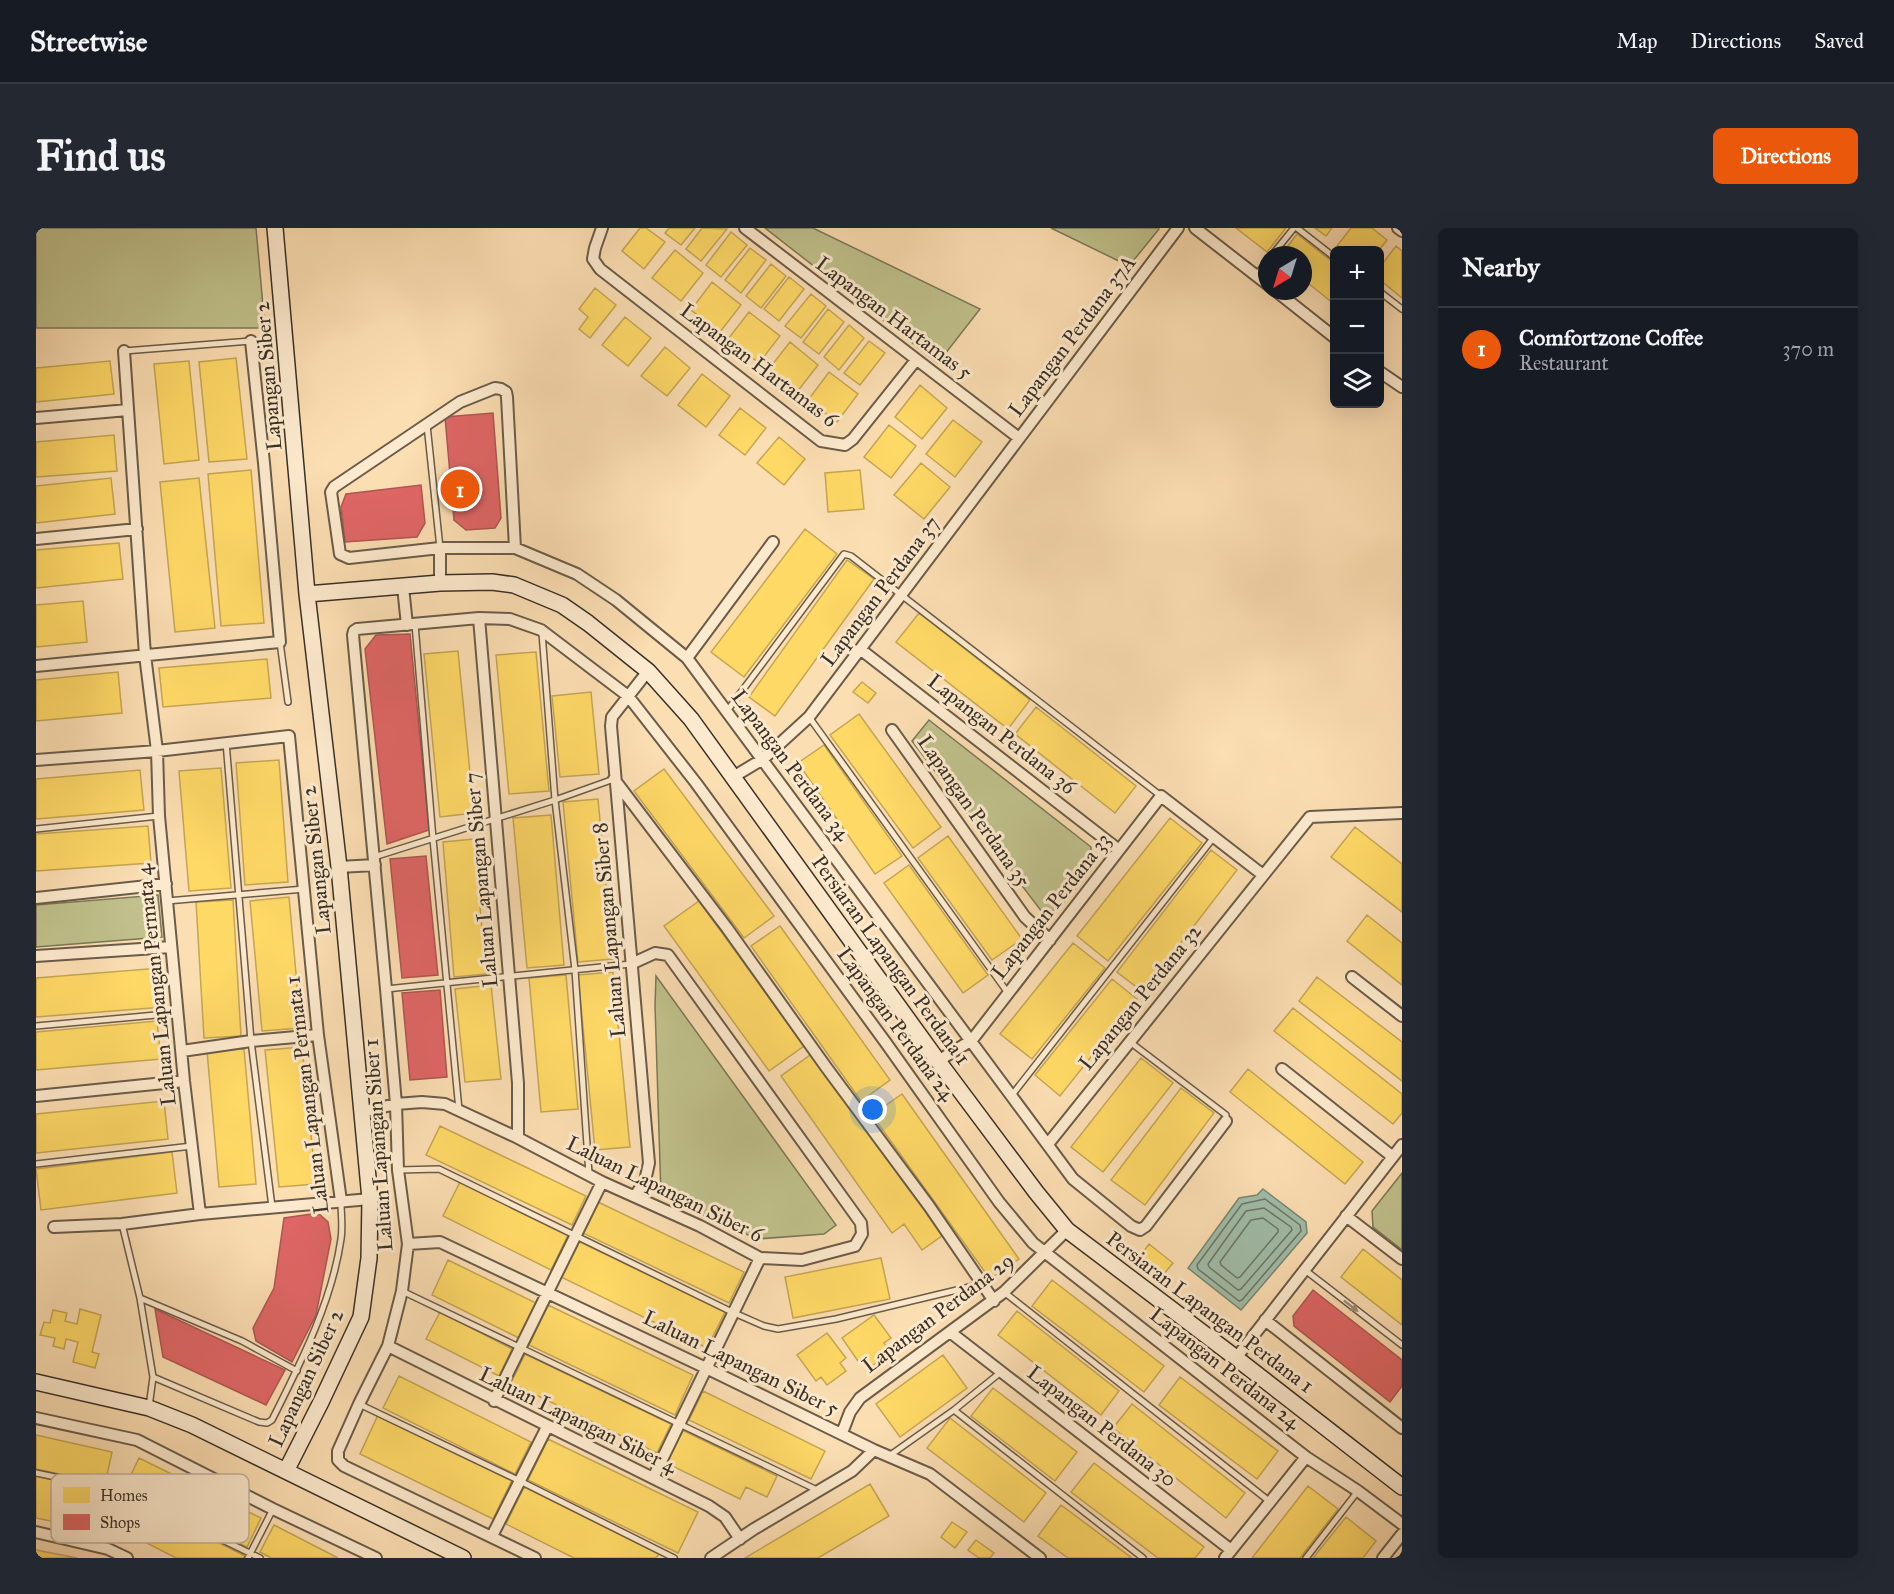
<!DOCTYPE html>
<meta charset="utf-8">
<style>
:root{--surface:#171b24;--page:#242831;--text:#f1f3f6;--muted:#9ea1a6;--line:#363941;--accent:#ea580c}
body{margin:0;font-family:"IM FELL Great Primer",serif;background:var(--page);color:var(--text)}
.controls{position:absolute;right:18px;top:18px;display:grid;overflow:hidden;border-radius:9px;box-shadow:0 6px 24px #0002}
.controls button{width:54px;height:54px;display:grid;place-items:center;padding:0;border:0;border-bottom:2px solid var(--line);background:var(--surface);color:var(--text);font:30px sans-serif}
.compass{position:absolute;left:1222px;top:18px;width:54px;height:54px;border-radius:50%;background:var(--surface);box-shadow:0 6px 24px #0002;rotate:218deg}
.you{position:absolute;left:837px;top:882px;width:21px;height:21px;margin:-15px;border:4px solid #fff;border-radius:50%;background:#1a73e8;box-shadow:0 0 0 9px #1a73e833}
.badge{display:grid;place-items:center;width:39px;height:39px;border-radius:50%;background:var(--accent);color:#fff;font-size:20px;font-weight:700}
.pin{position:absolute;translate:-50% -50%;border:3px solid #fff;box-shadow:0 2px 6px #0006}
.list{margin:0;padding:0;list-style:none}
h2{display:flex;justify-content:space-between;align-items:center;height:78px;margin:0;padding:0 24px;font-size:26px}
h2 small{font-size:20px;font-weight:400;color:var(--muted)}
.list li{display:grid;grid-template-columns:39px 1fr auto;gap:18px;align-items:center;box-sizing:border-box;height:84px;padding:0 24px;border-top:2px solid var(--line)}
.list b{display:block;font-size:22px;white-space:nowrap}
.list p{margin:0;font-size:20px;white-space:nowrap;color:var(--muted)}
.list em{font-size:20px;font-style:normal;color:var(--muted)}
.icon{flex:none;width:33px;height:33px;fill:none;stroke:currentColor;stroke-width:2;stroke-linecap:round;stroke-linejoin:round}
.map{position:relative;flex:none;width:1366px;height:1330px;overflow:hidden;border-radius:9px}
header{display:flex;align-items:center;gap:36px;box-sizing:border-box;height:84px;padding:0 30px;background:var(--surface);border-bottom:2px solid var(--line)}
header strong{font-size:28px}
nav{display:flex;gap:33px;margin-inline-start:auto;font-size:21px}
.intro{display:flex;align-items:center;justify-content:space-between;box-sizing:border-box;height:144px;padding:0 36px}
h1{margin:0;font-size:42px}
.button{padding:15px 27px;border-radius:9px;background:var(--accent);color:#fff;font-size:21px;font-weight:700}
main{display:flex;gap:36px;padding:0 36px}
aside{flex:1;background:var(--surface);border-radius:9px;box-shadow:0 6px 24px #0002}
.map>svg:first-child{display:block}
.green{fill:#c0c18c;stroke:#7c7859;stroke-width:1.5}
.water{fill:#a0bda8;stroke:#778574;stroke-width:1.5}
.homes{fill:#ffd966;stroke:#c4a653;stroke-width:1.5}
.shops{fill:#e06666;stroke:#ae5653;stroke-width:1.5}
.lines{fill:none;stroke-linecap:round;stroke-linejoin:round}
.shore{stroke:#6c7667;stroke-width:1.5}
.lane-casing{stroke:#6a5c49;stroke-width:8}
.street-casing{stroke:#6a5c49;stroke-width:14}
.secondary-casing{stroke:#393026;stroke-width:18}
.lane{stroke:#fdeace;stroke-width:5}
.street{stroke:#fdeace;stroke-width:10}
.secondary{stroke:#fdeace;stroke-width:15}
.oneway{fill:#9b8d7a}
.labels{text-anchor:middle;dominant-baseline:central;stroke-width:6;stroke-linejoin:round;paint-order:stroke}
.street-label{font-size:21px;fill:#393026;stroke:#fdeace}
.key{fill:#fdeace;stroke:#c2b29c;stroke-width:1.5}
.key-label{font-size:16px;fill:#393026}
</style>
<header>
<strong>Streetwise</strong>
<nav><a>Map</a><a>Directions</a><a>Saved</a></nav>
</header>
<div class="intro"><h1>Find us</h1><a class="button">Directions</a></div>
<main>
<div class="map">
<svg width="1366" height="1330" viewBox="0 0 1366 1330">
<rect width="100%" height="100%" fill="#fcdeb3"/>
<filter id="stains"><feTurbulence type="fractalNoise" baseFrequency=".00333" numOctaves="4"/><feColorMatrix values="0 0 0 0 .2 0 0 0 0 .09 0 0 0 0 .02 0 0 0 .5 -.17"/></filter>
<radialGradient id="worn" r=".72"><stop offset=".6" stop-color="#630" stop-opacity="0"/><stop offset="1" stop-color="#630" stop-opacity=".3"/></radialGradient>
<!-- green -->
<path class="green" d="M0 0H220L229 100H0Z
M729 0H777L944 81 902 135Z
M1015 0H1122L1123 1 1093 38Z
M893 492 1055 619V642L1021 682 1006 684 876 513Z
M122 667 126 709 0 719V677Z
M620 748 800 997 788 1006 721 1011 625 968 619 777Z
M1366 945V1022L1337 999 1336 983Z"/>
<!-- water -->
<path class="water" d="M1227 961 1270 994 1271 1005 1205 1082 1152 1040 1203 970 1221 967Z"/>
<!-- homes -->
<path class="homes" d="M604 0H610L629 14 608 41 586 23Z
M633 0H659L645 17 629 5Z
M666 0 691 1 665 33 650 21Z
M1200 0H1250L1231 24Z
M1279 0H1296L1290 8Z
M1315 0H1336L1351 12 1343 22H1307L1301 18Z
M695 4 711 17 685 49 670 37Z
M1261 6 1298 35V76L1267 51V27H1245Z
M1360 18 1366 23V70L1344 52V39Z
M714 20 730 32 705 65 689 52Z
M639 22 667 45 645 73 616 50Z
M735 36 750 48 725 80 710 68Z
M753 49 768 61 743 93 728 81Z
M676 54 705 77 684 104 655 82Z
M559 60 580 77 554 110 543 101 552 89 543 81Z
M775 66 790 78 765 110 749 98Z
M792 81 808 94 783 126 767 114Z
M713 84 744 108 723 135 692 111Z
M589 89 615 110 592 138 566 117Z
M813 97 828 110 803 142 788 129Z
M833 113 849 125 824 157 808 145Z
M754 114 782 137 761 164 732 142Z
M629 119 654 140 631 168 605 148Z
M200 130 211 231 173 234 163 134Z
M74 133 78 166 0 174V140Z
M153 133 163 232 128 236 118 136Z
M793 144 822 166 801 194 772 172Z
M666 146 694 168 670 199 642 177Z
M884 157 911 180 886 211 859 189Z
M704 180 730 200 709 227 683 207Z
M917 192 946 214 919 249 890 226Z
M853 197 880 218 855 250 828 229Z
M78 207 81 243 0 249V214Z
M743 209 769 231 748 257 721 235Z
M885 235 914 259 888 291 858 267Z
M215 242 228 395 185 398 172 246Z
M824 242 828 281 792 284 789 245Z
M75 250 79 286 0 295V258Z
M163 250 179 400 139 404 124 254Z
M769 301 801 326 708 449 675 424Z
M83 315 87 351 0 360V322Z
M811 332 838 351 739 488 713 469Z
M47 373 51 414 0 419V377Z
M883 385 994 472 972 501 860 414Z
M422 423 438 585 404 589 388 426Z
M500 424 513 563 473 566 460 427Z
M231 431 235 470 127 479 123 440Z
M82 444 86 485 0 493V452Z
M826 454 840 465 832 475 817 464Z
M555 464 563 546 524 549 516 468Z
M1000 479 1100 558 1079 585 979 506Z
M823 486 905 599 877 620 794 507Z
M788 517 866 628 839 646 762 535Z
M243 532 252 654 209 657 200 535Z
M185 540 195 660 153 663 143 543Z
M628 541 738 688 708 710 598 563Z
M104 542 108 582 0 591V551Z
M562 571 577 731 542 734 527 574Z
M515 587 528 737 491 740 477 590Z
M1134 590 1166 615 1072 733 1041 708Z
M112 598 115 635 0 643V606Z
M1319 599 1366 636V684L1295 629Z
M912 608 986 711 956 732 882 630Z
M438 611 450 746 418 749 407 614Z
M1175 622 1201 642 1107 764 1081 744Z
M873 637 952 747 927 765 848 655Z
M253 669 265 800 226 803 214 673Z
M197 672 205 808 168 810 160 674Z
M663 673 768 818 733 843 628 698Z
M1331 687 1366 715V757L1311 713Z
M744 698 854 852 825 873 715 718Z
M1037 715 1069 740 996 831 964 806Z
M124 740 128 779 0 789V750Z
M577 744 594 919 559 922 542 747Z
M530 747 542 881 505 884 493 750Z
M1281 749 1366 814V853L1263 773Z
M1076 751 1101 771 1024 868 999 847Z
M455 757 465 851 429 854 419 761Z
M1257 780 1366 866V885L1357 896 1238 803Z
M121 793 125 831 0 842V804Z
M266 819 280 956 243 959 229 822Z
M208 821 220 956 183 959 171 823Z
M777 825 907 1007 886 1022 868 996 856 1005 745 848Z
M1105 830 1137 855 1067 944 1035 919Z
M1212 841 1327 934 1309 956 1194 864Z
M1145 860 1178 885 1109 977 1075 952Z
M866 866 983 1031 954 1051 836 887Z
M128 873 132 911 0 925V886Z
M404 898 550 968 536 997 390 927Z
M136 924 141 965 5 982 0 941Z
M424 954 532 1007 515 1042 407 988Z
M562 974 708 1044 693 1075 547 1005Z
M542 1013 689 1084 671 1120 525 1049Z
M1113 1016 1137 1035 1127 1047 1104 1028Z
M1327 1021 1366 1052V1097L1305 1049Z
M845 1030 854 1071 757 1090 749 1049Z
M412 1032 500 1075 483 1110 396 1067Z
M1016 1052 1128 1138 1108 1164 996 1078Z
M512 1077 657 1147 639 1187 493 1117Z
M44 1081 65 1087 56 1124 63 1126 59 1140 37 1134 42 1114 30 1111 28 1121 17 1118 19 1110 4 1107 8 1094 14 1095 17 1082 31 1085 29 1093 41 1096Z
M981 1083 1083 1163 1065 1187 962 1107Z
M404 1084 476 1121 463 1148 390 1111Z
M838 1087 855 1110 848 1115 855 1124 836 1138 829 1129 822 1133 806 1110Z
M791 1105 810 1130 804 1135 810 1143 791 1157 785 1149 780 1153 761 1127Z
M489 1126 635 1196 621 1225 475 1155Z
M907 1127 931 1160 864 1209 840 1176Z
M363 1148 495 1214 479 1246 347 1180Z
M1144 1149 1242 1223 1221 1251 1123 1177Z
M957 1160 1041 1224 1019 1253 935 1188Z
M667 1163 789 1223 775 1251 653 1192Z
M1096 1176 1209 1265 1190 1290 1077 1200Z
M342 1187 476 1252 457 1291 324 1226Z
M914 1190 1010 1265 988 1294 891 1220Z
M646 1202 741 1248 731 1269 710 1259 704 1271 630 1235Z
M0 1207 76 1224 69 1256 0 1241Z
M512 1211 662 1284 642 1325 492 1252Z
M103 1230 225 1290 211 1319 89 1259Z
M1058 1235 1168 1319 1159 1330H1122L1035 1264Z
M0 1248 80 1264 68 1304 0 1290Z
M834 1256 853 1288 782 1330H709Z
M1272 1258 1302 1281 1264 1330H1216Z
M488 1259 623 1326 620 1330H538L470 1296Z
M93 1269 209 1328 208 1330H140L78 1298Z
M1025 1277 1096 1330H1032L1002 1308Z
M1310 1289 1340 1313 1327 1330H1277Z
M916 1294 931 1304 919 1320 905 1309Z
M238 1297 302 1330H235L224 1324Z
M940 1312 958 1325 954 1330H943L932 1322Z
M0 1322 41 1330H0Z"/>
<!-- shops -->
<path class="shops" d="M457 185 465 290 459 300 430 302 418 292 409 189Z
M385 257 389 295 381 309 309 314 305 279 310 266Z
M374 406 393 602 351 616 329 421 340 407Z
M390 628 402 747 366 750 354 631Z
M404 762 411 849 374 852 366 765Z
M282 985 292 994 295 1011 280 1087 256 1134 220 1113 217 1100 238 1060 248 990Z
M1277 1062 1366 1132V1158L1354 1174 1258 1098 1257 1088Z
M119 1081 249 1142 230 1177 127 1129Z"/>
<g class="lines">
<!-- shore -->
<path class="shore" d="M1229 971 1264 997 1265 1003 1206 1072 1203 1073 1162 1041 1161 1037 1206 976Z
M1228 980 1255 999 1256 1002 1205 1061 1202 1062 1173 1039 1172 1036 1210 983Z
M1227 990 1242 1001V1004L1204 1049 1201 1050 1185 1037 1184 1034 1215 992Z"/>
<defs>
<path id="lane" d="M1261 0 1298 29
M1236 27 1258 0
M1220 47 1231 34
M1344 64 1366 81
M88 123 215 113
M391 197 404 320
M379 396 397 611 423 882
M506 405 519 572 539 742 553 946
M244 414 252 474
M691 483 808 326 815 328 1125 568
M773 489 972 765
M190 514 215 813 236 979
M0 601 123 588
M338 629 519 572 578 551
M131 673 268 661
M350 761 595 736
M0 798 142 785
M1094 814 1190 887V893
M976 867 1178 609
M0 936 156 918
M362 942 403 941 696 1084 728 1098 742 1101 800 1091 946 1056
M86 996 104 1070 117 1149 113 1179
M1269 1042 1366 1117
M366 1063 781 1262
M968 1064 1233 1273
M104 1070 206 1113 261 1143
M117 1149 223 1194 231 1195 236 1192C264 1136 296 1074 305 1011 307 999 305 986 305 974
M323 1176 484 1253 638 1330
M918 1182 965 1144
M853 1228 918 1182 1107 1330
M0 1245 85 1263 224 1330
M212 1330 237 1281
M1270 1330 1322 1263"/>
<path id="street" d="M566 0 559 20 557 31 564 41 785 213 809 217 817 211 880 132
M709 0 983 210
M1159 0 1231 56
M1362 0 1366 3
M1240 63 1298 109
M88 123 109 427 121 523 123 588 148 853 164 986
M1344 144 1366 159
M0 190 92 182
M0 311 101 301
M479 320 471 169 470 164 465 161 459 160 424 174 298 259 295 264 304 326 313 330 404 320H479L541 346 580 372 651 430 1037 951 1095 998 1104 1002 1110 998 1190 893
M404 355V320
M367 359 371 397
M443 390 482 855V910
M824 421 1083 622
M651 430 737 314
M0 438 244 414 228 235 215 113
M856 502 989 689 1014 712
M0 532 121 523 253 508 282 807 305 973
M697 549 727 531 773 489 1142 0
M578 551 691 700 790 839 893 978 958 1073
M303 639 339 637
M0 670 130 656
M0 728 135 719
M1316 749 1366 788
M146 823 215 813 282 807
M902 833 936 812 1125 568 1227 647
M1246 841 1357 929
M0 868 148 853
M325 884 360 876 386 874 409 876 482 910 566 954 664 998 724 1030 766 1032 819 1018 826 1006 825 995 632 727 619 725 595 736
M1012 916 1274 589 1366 585
M599 968 609 953 613 935 575 498 576 489 612 443
M1310 988 1366 1031
M18 999 86 996 164 986 334 971
M372 1016 404 1014 670 1140 838 1222 894 1246 1004 1330
M1229 1092 1366 1200
M914 1104 1195 1322
M352 1118 673 1278 689 1289 704 1311
M1200 1130 1366 917
M458 1173 566 954
M0 1190 101 1212 237 1281 340 1330
M806 1205 814 1184 824 1170 968 1064 1031 1002
M617 1250 724 1030
M0 1304 72 1321 91 1330
M456 1308 511 1199
M499 1330 308 1238 302 1232V1223L323 1176 352 1118 366 1063 372 1016 362 942 360 876 350 761 317 407 318 403 321 401 443 390 474 391 505 402 592 468 660 555 850 815 963 974 997 1015 1270 1229 1322 1263 1366 1296
M675 1330 718 1301 816 1243 838 1222
M1189 1330 1270 1229
M1347 1330 1366 1306"/>
<path id="secondary" d="M239 0 271 366 303 639 334 971 333 1030 325 1089 285 1174 250 1243
M271 366 404 355 456 354 478 357 526 377 552 395 612 443 655 491 902 833 1000 964 1031 1002 1200 1130 1366 1259
M0 1154 113 1180 156 1197 427 1330"/>
</defs>
<!-- lane casing -->
<use href="#lane" class="lane-casing"/>
<!-- street casing -->
<use href="#street" class="street-casing"/>
<!-- secondary casing -->
<use href="#secondary" class="secondary-casing"/>
<!-- lane -->
<use href="#lane" class="lane"/>
<!-- street -->
<use href="#street" class="street"/>
<!-- secondary -->
<use href="#secondary" class="secondary"/>
</g>
<!-- one-way arrows -->
<defs><path id="oneway-solid" d="M-6-.8H1V-3.2L6.5 0L1 3.2V.8H-6Z" transform="scale(1.5)"/></defs>
<use class="oneway" href="#oneway-solid" transform="translate(1315 1078) rotate(38)"/>
<g class="labels">
<!-- street labels -->
<g class="street-label">
<text transform="translate(858 90) rotate(37)">Lapangan Hartamas 5</text>
<text transform="translate(1036 108) rotate(-53)">Lapangan Perdana 37A</text>
<text transform="translate(723 137) rotate(37)">Lapangan Hartamas 6</text>
<text transform="translate(232 148) rotate(-95)">Lapangan Siber 2</text>
<text transform="translate(844 363) rotate(-53)">Lapangan Perdana 37</text>
<text transform="translate(966 506) rotate(38)">Lapangan Perdana 36</text>
<text transform="translate(755 537) rotate(53)">Lapangan Perdana 34</text>
<text transform="translate(938 583) rotate(55)">Lapangan Perdana 35</text>
<text transform="translate(280 632) rotate(-96)">Lapangan Siber 2</text>
<text transform="translate(445 652) rotate(-95)">Laluan Lapangan Siber 7</text>
<text transform="translate(1015 678) rotate(-52)">Lapangan Perdana 33</text>
<text transform="translate(573 702) rotate(-95)">Laluan Lapangan Siber 8</text>
<text transform="translate(855 732) rotate(54)">Persiaran Lapangan Perdana 1</text>
<text transform="translate(120 757) rotate(-96)">Laluan Lapangan Permata 4</text>
<text transform="translate(1104 769) rotate(-51)">Lapangan Perdana 32</text>
<text transform="translate(860 796) rotate(54)">Lapangan Perdana 24</text>
<text transform="translate(271 867) rotate(-97)">Laluan Lapangan Permata 1</text>
<text transform="translate(342 917) rotate(-94)">Laluan Lapangan Siber 1</text>
<text transform="translate(629 961) rotate(26)">Laluan Lapangan Siber 6</text>
<text transform="translate(1174 1084) rotate(37)">Persiaran Lapangan Perdana 1</text>
<text transform="translate(902 1085) rotate(-37)">Lapangan Perdana 29</text>
<text transform="translate(705 1135) rotate(26)">Laluan Lapangan Siber 5</text>
<text transform="translate(1189 1140) rotate(38)">Lapangan Perdana 24</text>
<text transform="translate(270 1150) rotate(-65)">Lapangan Siber 2</text>
<text transform="translate(542 1192) rotate(26)">Laluan Lapangan Siber 4</text>
<text transform="translate(1066 1198) rotate(38)">Lapangan Perdana 30</text>
</g>
</g>
<!-- legend -->
<rect x="15" y="1246" width="198" height="69" rx="9" class="key"/>
<rect x="27" y="1259" width="27" height="16" fill="#ffd966"/>
<rect x="27" y="1286" width="27" height="16" fill="#e06666"/>
<g class="key-label">
<text x="64" y="1273">Homes</text>
<text x="64" y="1300">Shops</text>
</g>
<rect width="100%" height="100%" filter="url(#stains)"/>
<rect width="100%" height="100%" fill="url(#worn)"/>
</svg>
<div class="controls">
<button>+</button>
<button>−</button>
<button><svg class="icon" aria-label="layers" viewBox="0 0 24 24"><path d="M12 4l9 5-9 5-9-5zM3 14l9 5 9-5"/></svg></button>
</div>
<svg class="compass" viewBox="-18 -18 36 36"><path d="M0-13l5 13h-10z" fill="#e53935"/><path d="M0 13l5-13h-10z" fill="#9ea1a6"/></svg>
<div class="you"></div>
<div class="pin badge" style="left:424px;top:261px">1</div>
</div>
<aside>
<h2>Nearby<small></small></h2>
<ul class="list">
<li><span class="badge">1</span><div><b>Comfortzone Coffee</b><p>Restaurant</p></div><em>370 m</em></li>
</ul>
</aside>
</main>
